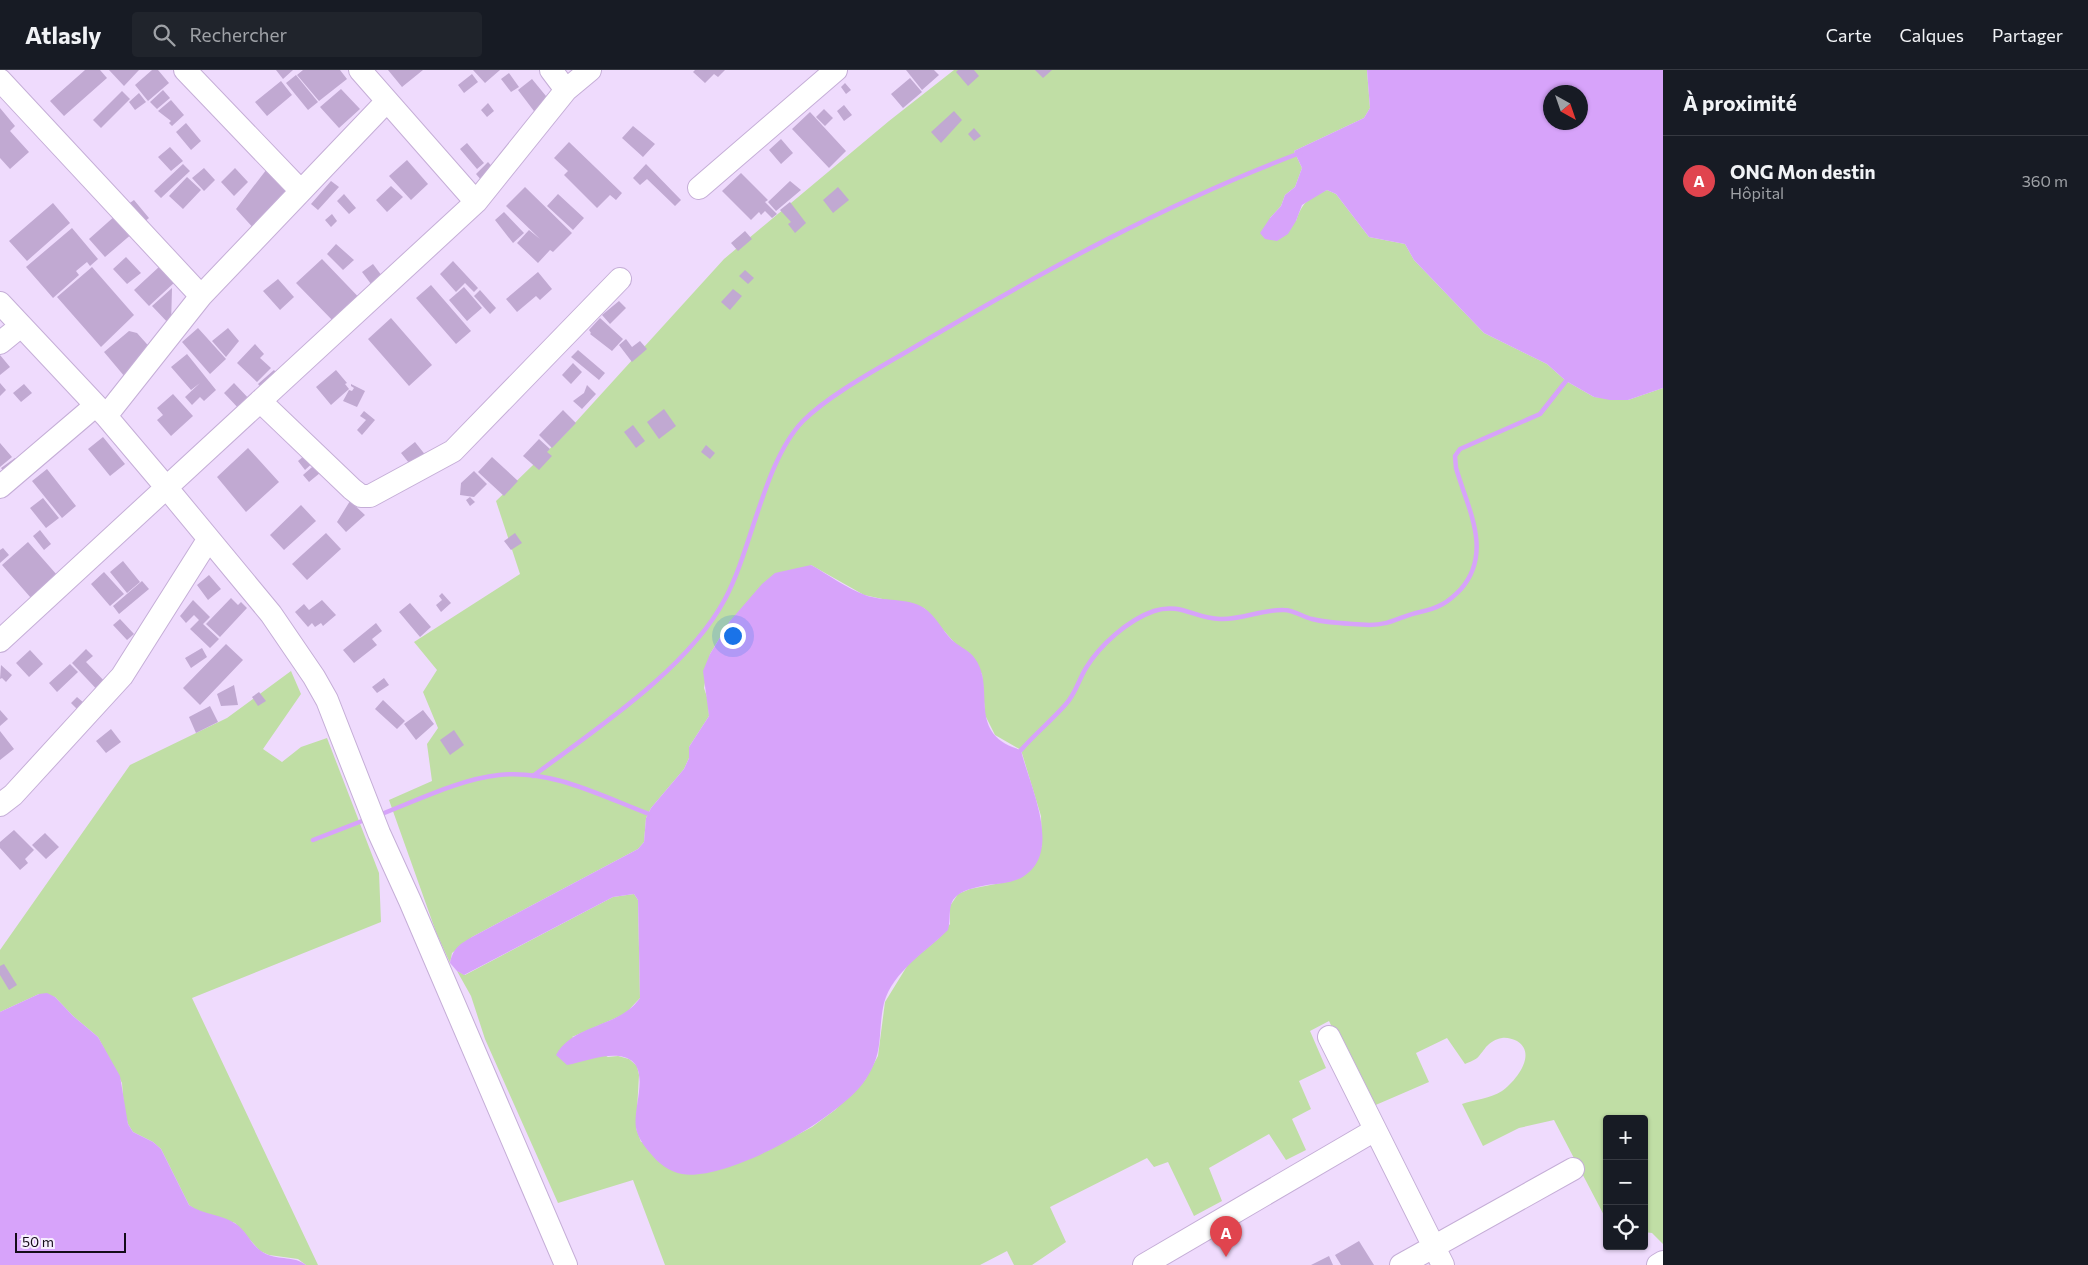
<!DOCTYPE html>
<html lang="fr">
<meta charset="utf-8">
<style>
:root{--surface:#171b24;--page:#20242c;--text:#f1f3f6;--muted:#9ea1a6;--line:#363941;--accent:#5c8b1f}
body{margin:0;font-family:Commissioner,sans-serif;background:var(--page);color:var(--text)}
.controls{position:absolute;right:15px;bottom:15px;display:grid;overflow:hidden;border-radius:5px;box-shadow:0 1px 4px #0004}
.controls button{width:45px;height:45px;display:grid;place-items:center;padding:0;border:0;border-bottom:1px solid var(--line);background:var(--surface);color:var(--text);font:25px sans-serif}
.compass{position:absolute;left:1543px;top:15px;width:45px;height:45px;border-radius:50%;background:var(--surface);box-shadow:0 1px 4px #0004;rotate:140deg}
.scale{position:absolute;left:15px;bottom:12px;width:111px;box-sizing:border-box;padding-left:5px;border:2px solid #140b19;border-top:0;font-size:14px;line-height:18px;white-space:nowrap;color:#140b19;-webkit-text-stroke:4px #f6edfe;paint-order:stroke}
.you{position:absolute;left:732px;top:565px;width:18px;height:18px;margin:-12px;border:4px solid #fff;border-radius:50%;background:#1a73e8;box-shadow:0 0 0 8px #1a73e833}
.badge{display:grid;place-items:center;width:32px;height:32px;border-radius:50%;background:var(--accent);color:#fff;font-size:16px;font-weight:700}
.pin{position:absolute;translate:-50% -41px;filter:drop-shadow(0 1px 2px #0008)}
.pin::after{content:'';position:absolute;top:26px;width:18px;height:15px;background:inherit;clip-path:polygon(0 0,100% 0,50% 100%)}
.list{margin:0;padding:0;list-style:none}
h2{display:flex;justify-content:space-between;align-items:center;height:65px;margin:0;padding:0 20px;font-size:21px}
h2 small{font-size:16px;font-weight:400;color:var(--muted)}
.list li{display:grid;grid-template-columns:32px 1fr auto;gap:15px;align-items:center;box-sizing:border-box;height:90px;padding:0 20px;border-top:1px solid var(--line)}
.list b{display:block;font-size:19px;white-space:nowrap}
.list p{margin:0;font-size:16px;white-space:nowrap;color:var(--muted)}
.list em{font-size:16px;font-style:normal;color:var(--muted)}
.icon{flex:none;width:28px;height:28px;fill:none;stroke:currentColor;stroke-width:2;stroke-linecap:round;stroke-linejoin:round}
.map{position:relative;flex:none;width:1663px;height:1195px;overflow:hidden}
header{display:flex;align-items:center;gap:30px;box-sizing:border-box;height:70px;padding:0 25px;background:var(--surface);border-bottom:1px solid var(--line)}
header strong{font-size:24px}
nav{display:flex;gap:28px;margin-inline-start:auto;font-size:18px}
.search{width:350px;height:45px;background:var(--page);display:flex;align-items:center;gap:12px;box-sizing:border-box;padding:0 18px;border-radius:5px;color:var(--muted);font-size:19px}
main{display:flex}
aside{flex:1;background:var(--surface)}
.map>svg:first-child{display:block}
.green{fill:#c0dea5}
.water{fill:#d7a3fa;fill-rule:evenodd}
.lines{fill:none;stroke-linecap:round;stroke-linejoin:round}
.stream{stroke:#d7a3fa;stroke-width:4.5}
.building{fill:#c1a9d2}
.minor-casing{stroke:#c5aed7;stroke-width:24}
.minor{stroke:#fff;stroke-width:22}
</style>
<header>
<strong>Atlasly</strong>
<div class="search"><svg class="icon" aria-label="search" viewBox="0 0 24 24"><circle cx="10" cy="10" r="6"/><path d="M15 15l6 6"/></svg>Rechercher</div>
<nav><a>Carte</a><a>Calques</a><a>Partager</a></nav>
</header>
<main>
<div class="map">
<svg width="1663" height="1195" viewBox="0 0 1663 1195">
<rect width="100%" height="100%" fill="#efdbfd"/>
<!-- green -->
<path class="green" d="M954 0H1367L1370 38 1364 48 1294 81 1302 98 1295 117 1285 125 1281 136 1270 148 1296 151C1303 131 1308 129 1327 120L1336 124 1369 167 1405 174 1414 190 1484 263 1547 294 1566 311 1594 327 1628 330 1663 318V1174L1652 1163 1644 1162V1049H1607V1151L1554 1050 1519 1058 1483 1076 1462 1034C1474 1030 1491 1028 1502 1021 1515 1012 1538 984 1517 971 1513 969 1506 967 1502 968 1488 971 1486 978 1479 986 1476 990 1469 992 1465 994L1447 968 1416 983 1429 1012 1371 1037 1329 951 1310 961 1326 998 1299 1011 1311 1039 1292 1049 1306 1080 1286 1090 1269 1064 1209 1098 1222 1131 1194 1146 1168 1092 1154 1097 1147 1088 1050 1137 1066 1172 1032 1195H1014L1007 1181 980 1195H665L633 1110 558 1133 485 969 471 926 457 901 465 905 613 827 634 824 638 830 640 928 625 944 572 967 608 987 618 986 629 989 637 996 639 1005 636 1058 641 1072 767 1081 812 1057 835 1040 865 1010 878 986 885 932 909 893 938 869 950 854V836L958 824 970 819 1011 811 1042 776 1041 746 1021 680 995 665 985 645 982 604 924 538 864 525 811 495 730 551 710 584 704 618 708 630 709 646 689 677V688L684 699 651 738 646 748 644 772 638 779 472 867 452 883 450 893 436 862 389 730 432 711 427 674 438 658 423 622 437 600 414 572 520 504 496 431 564 365 724 189 889 51Z
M291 601 301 624 263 679 282 692 301 677 327 668 379 803 381 852 192 928 318 1195H306L298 1189 269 1185 260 1181 235 1153 197 1141 189 1135 161 1079 153 1072 133 1062 128 1054 124 1039 122 1013 98 967 73 946 55 927 39 924 0 942V880L130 695 227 648Z"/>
<!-- water -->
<path class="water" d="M1367 0H1663V318L1628 330H1610L1594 327 1566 311 1547 294 1484 263 1414 190 1405 174 1369 167 1336 124 1327 120 1302 135 1296 151 1288 164 1277 171 1265 169 1260 163 1270 148 1281 136 1285 125 1295 117 1302 98 1294 81 1364 48 1370 38ZM1550 22H1580V52H1550Z
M811 495C829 505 846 518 865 525 883 532 907 527 924 538 936 546 942 560 952 570 958 576 967 579 973 586 999 617 963 663 1021 680 1029 715 1065 784 1021 808 1011 813 998 814 987 815 975 818 961 819 953 830 948 839 951 850 948 860 926 882 893 901 884 933 877 963 885 980 866 1009 841 1048 727 1112 682 1104 670 1102 658 1093 651 1084 644 1076 638 1068 636 1058 632 1035 655 991 619 986 603 984 582 992 567 995L556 985C574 953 619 958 640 928L638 830 634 824 613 827 464 905 457 901 450 893C453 878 460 874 472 867L638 779 644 772 646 748 651 738 684 699 689 688V677L709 646 703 601 710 584 730 551 762 514 775 503Z
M47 923 55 927 73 946 98 967 120 1006 128 1054 133 1062 153 1072 161 1079 189 1135C203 1145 222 1144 236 1154 248 1162 252 1178 266 1184 279 1190 295 1186 306 1195H0V942L39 924Z"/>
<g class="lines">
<!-- stream -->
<path class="stream" d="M1021 680C1035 664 1052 650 1066 634 1076 623 1078 611 1086 598 1100 575 1128 550 1154 541 1181 532 1195 549 1220 549 1242 550 1262 539 1284 540 1294 540 1303 547 1312 549 1326 553 1353 554 1369 555 1392 555 1400 546 1420 542 1438 538 1448 533 1461 519 1493 482 1468 439 1456 398L1455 386 1460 379 1540 344 1566 311
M533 706C596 659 688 599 725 529 752 479 764 391 803 351 833 321 891 292 928 269 1047 199 1169 132 1300 83
M379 745C416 731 460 709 499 705 552 699 601 726 649 744
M313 770 362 751"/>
</g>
<!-- building -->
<path class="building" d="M85 0H100L107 8 64 46 50 31Z
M109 0H139L124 16Z
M152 0H158L169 13 148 31 135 15Z
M276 0H293L283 9Z
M303 0H340L347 9 319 31 297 5Z
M388 0H423L402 17Z
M473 0H500L485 13Z
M695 0H725L718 7 714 4 705 13 693 2Z
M906 0H934L939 5 922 20Z
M958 0H974L979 6 968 16 956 2Z
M1035 0H1052L1043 8Z
M509 3 519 17 511 22 501 9Z
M472 4 478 12 464 23 458 15Z
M296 5 318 32 308 40 286 13Z
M910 8 922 22 903 38 891 24Z
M532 9 555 37 540 49 518 20Z
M281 11 292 25 267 46 255 32Z
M845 13 851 20 846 24 841 17Z
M341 19 360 39 339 58 320 37Z
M163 20 170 28 157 39 150 32Z
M122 21 130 29 101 58 93 50Z
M139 23 146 32 135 40 129 32Z
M171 30 184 45 172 56 169 53 171 51 158 41Z
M488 33 494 41 487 47 481 40Z
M844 35 852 45 844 51 837 41Z
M0 38 15 56 10 61 29 82 10 99 0 88Z
M824 39 833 48 825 56 816 47Z
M954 41 962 50 941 73 931 62Z
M810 42 846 81 829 98 792 59Z
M186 53 201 71 191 80 176 62Z
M633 56 655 74 643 87 622 68Z
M974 58 981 66 974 71 968 64Z
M781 69 793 83 781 94 769 80Z
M569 72 622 123 616 130 610 125 597 138 564 105 568 101 554 88Z
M467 73 484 93 477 99 460 79Z
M170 77 183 91 171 101 158 87Z
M407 90 428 114 411 130 389 106Z
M488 92 496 101 482 111 476 104Z
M183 94 190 101 161 128 154 121Z
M646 94 681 130 675 136 647 109 640 115 633 108Z
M270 95 290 116 256 161 236 139Z
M204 98 215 110 204 121 192 108Z
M235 98 248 112 234 126 221 112Z
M741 103 768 130 765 132 777 144 772 148 765 141 761 145 759 142 751 150 722 121Z
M187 107 201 120 183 139 169 126Z
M331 111 339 117 318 140 311 134Z
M790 111 801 120 776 141 768 132Z
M391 116 403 127 387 142 376 130Z
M525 117 572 163 553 182 550 180 538 193 517 173 529 160 540 169 506 136Z
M838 117 849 130 833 143 823 130Z
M344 124 356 138 349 144 337 131Z
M558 124 584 148 573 160 547 136Z
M134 130 149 148 143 153 127 135Z
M790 132 806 153 795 163 788 154 791 152 780 140Z
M53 133 70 153 27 191 9 171Z
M125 137 141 156 105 187 89 169Z
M504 142 524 163 513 173 495 150Z
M332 144 337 151 331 157 325 150Z
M72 158 98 189 90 196 87 192 76 201 79 205 53 228 26 197Z
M745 161 752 169 738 181 731 173Z
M336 174 354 190 343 200 327 184Z
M173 184 188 200 149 236 134 220Z
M126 187 141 203 127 214 113 199Z
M322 189 369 238 336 254 296 213Z
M453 191 478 218 474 222 465 213 456 222 440 204Z
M373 194 385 210 374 218 362 202Z
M92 197 134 245 101 277 57 227Z
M745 200 754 208 748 214 739 206Z
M538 202 552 219 540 230 536 226 517 242 506 229Z
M278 209 294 227 280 240 263 221Z
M431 215 471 261 456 274 416 228Z
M464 217 482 238 467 251 449 230Z
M172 218 171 256 152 236Z
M733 219 742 226 730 240 721 232Z
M480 220 496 238 490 244 474 226Z
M619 231 626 238 610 254 602 245Z
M391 248 432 295 409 316 368 269Z
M600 248 623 269 612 281 590 264 591 263 589 260Z
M198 258 226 289 210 304 182 272Z
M228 258 239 271 226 287 212 271Z
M129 261 137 263 154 282 125 307 104 282Z
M626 269 632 277 640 271 647 279 632 292 619 275Z
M255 274 264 284 260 288 271 298 257 312 237 293Z
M578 280 605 303 599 310 571 287Z
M187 284 216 320 204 331 200 327 192 335 185 327 200 313 191 320 171 297Z
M0 285 10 297 0 305Z
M573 293 582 302 571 314 562 305Z
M274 300 281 308 265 322 258 314Z
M336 300 347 313 345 314 349 319 331 335 316 317Z
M0 313 6 320 0 326Z
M234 313 252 332 242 342 224 323Z
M24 314 32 323 21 332 13 323Z
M351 314 365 321 357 337 343 331 349 320 352 321 354 318 351 316Z
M587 315 596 324 582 339 573 331 584 323Z
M173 324 193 346 171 366 157 350 163 345 157 338Z
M664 339 676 356 659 369 647 352Z
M563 340 576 353 552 378 539 365Z
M364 341 375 350 362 365 357 360 366 350 360 346Z
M633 355 645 371 636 378 624 362Z
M103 367 125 394 110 406 88 379Z
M539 369 550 379 547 382 552 386 539 400 523 386Z
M415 372 427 387 413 398 401 383Z
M0 373 12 387 0 397Z
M706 375 715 383 710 389 701 382Z
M248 378 279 412 246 442 217 407Z
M311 380 318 388 305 400 298 391Z
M492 387 518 411 504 426 478 402Z
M15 388 22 396 8 407 1 398Z
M320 390 326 398 309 412 303 405Z
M47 399 76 436 62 448 32 411Z
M474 401 487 414 474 427 460 425 461 413Z
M470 427 475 432 470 436 466 430Z
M43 428 59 448 46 458 30 438Z
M350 431 365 445 346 462 337 452Z
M301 435 316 451 284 480 270 465Z
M40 460 51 474 44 480 33 466Z
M326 463 341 479 307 510 292 494Z
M515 463 522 473 511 480 504 471Z
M28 472 57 505 31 528 2 495Z
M3 478 9 485 0 493V480Z
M123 491 140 512 127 523 110 502Z
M104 502 124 524 110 536 91 514Z
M209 505 221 519 208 530 197 515Z
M142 511 149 519 119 544 113 536Z
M442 523 451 533 441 542 436 535 442 530 439 526Z
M231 528 238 535 241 532 247 538 220 567 206 554Z
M193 530 210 547 203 554 219 569 210 578 190 559 199 550 194 545 186 553 180 546Z
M322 530 336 545 323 556 321 553 315 557 312 553 308 557 295 542 304 534 309 540Z
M410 533 431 557 420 567 399 542Z
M120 549 134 564 127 570 113 555Z
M376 553 382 561 372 569 377 575 354 593 343 580Z
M226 574 243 590 200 635 183 618Z
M202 578 207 587 191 598 185 588Z
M86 579 93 586 86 592 110 617 102 625 72 593Z
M30 580 43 594 29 607 16 593Z
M70 594 78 602 57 622 49 613Z
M1 595 12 605 6 612 2 608 0 609Z
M384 608 389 615 377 623 372 617Z
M234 615 238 635 221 636 217 624Z
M259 622 266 631 258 636 252 627Z
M77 627 84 633 77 639 71 633Z
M383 630 405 651 397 659 375 639Z
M210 636 218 652 196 663 189 647Z
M0 640 8 649 0 656Z
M423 640 434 654 416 670 404 654Z
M111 659 121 672 106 683 96 671Z
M454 660 464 675 450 685 440 670Z
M0 661 14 679 0 690Z
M14 760 34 780 25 789 28 793 20 800 0 778V772Z
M45 763 59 777 46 789 32 775Z
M4 894 17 915 9 920 0 905V896Z
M1359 1171 1374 1195H1341L1335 1185Z
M1329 1186 1333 1195H1311Z"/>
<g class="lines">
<defs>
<path id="minor" d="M185 0 300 120
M360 0 476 132
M551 0 566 20
M0 10 201 226
M699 118 836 0
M0 233 106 346 166 417 271 544 314 607 327 630 379 763 410 831 566 1195
M0 273 21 256
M260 331 352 419 361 426H370L453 381 620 209
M106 346 201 226 387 31
M0 417 95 336
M0 571 476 132 566 20 590 0
M0 735 13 725 122 606 208 470
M1329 967 1443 1195
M1144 1195 1375 1060
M1401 1195 1573 1099
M1658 1195 1663 1192"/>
</defs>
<!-- minor casing -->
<use href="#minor" class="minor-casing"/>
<!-- minor -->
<use href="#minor" class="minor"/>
</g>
</svg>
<div class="controls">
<button>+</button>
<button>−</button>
<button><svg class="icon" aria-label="locate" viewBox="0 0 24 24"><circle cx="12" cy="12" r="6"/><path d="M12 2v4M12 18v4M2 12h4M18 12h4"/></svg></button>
</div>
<svg class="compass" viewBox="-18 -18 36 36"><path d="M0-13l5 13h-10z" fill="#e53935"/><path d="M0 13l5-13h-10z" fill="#9ea1a6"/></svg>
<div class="scale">50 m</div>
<div class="you"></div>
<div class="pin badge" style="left:1226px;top:1187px;background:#e0444e">A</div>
</div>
<aside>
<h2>À proximité<small></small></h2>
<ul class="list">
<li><span class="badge" style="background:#e0444e">A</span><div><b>ONG Mon destin</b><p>Hôpital</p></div><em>360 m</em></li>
</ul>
</aside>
</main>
